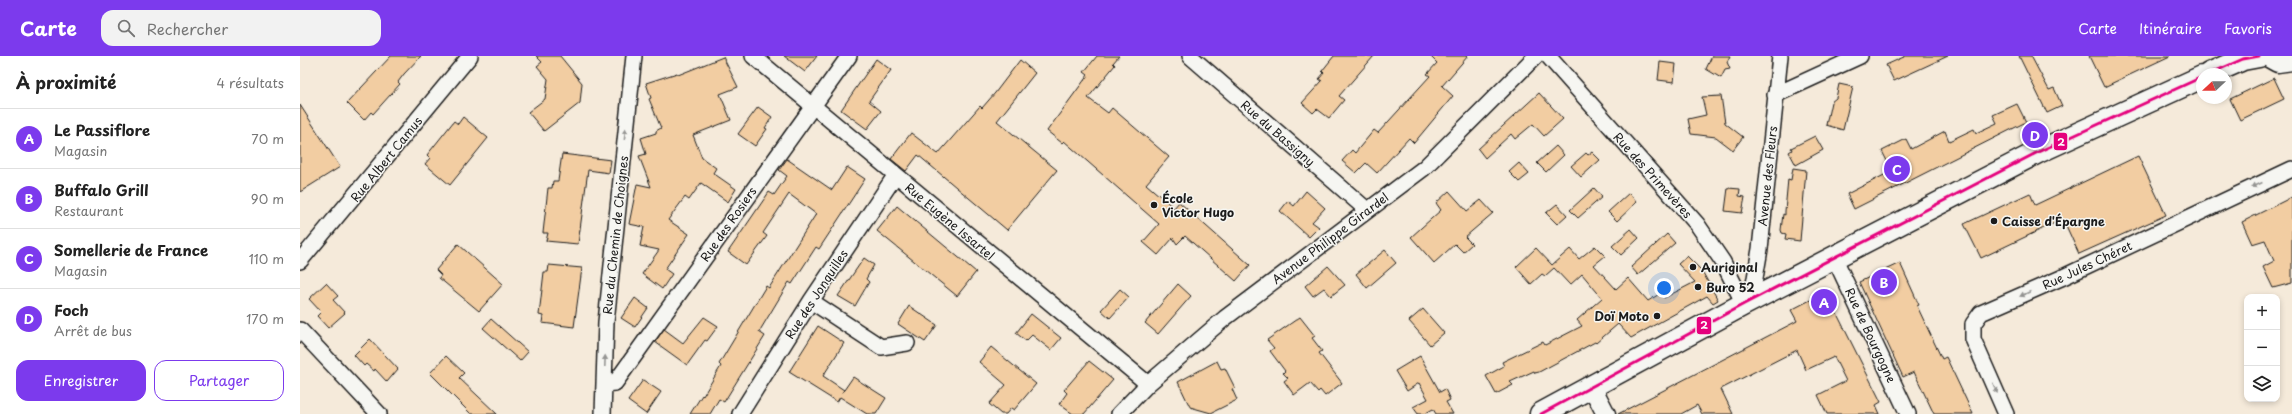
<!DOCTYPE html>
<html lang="fr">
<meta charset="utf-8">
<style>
:root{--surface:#fff;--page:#f2f2f2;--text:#222;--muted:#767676;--line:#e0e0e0;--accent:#7c3aed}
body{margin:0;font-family:"Playpen Sans",sans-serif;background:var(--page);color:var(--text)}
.controls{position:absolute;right:12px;bottom:12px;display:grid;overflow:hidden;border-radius:8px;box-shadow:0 2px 6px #0003}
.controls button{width:36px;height:36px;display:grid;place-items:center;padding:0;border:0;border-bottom:1px solid var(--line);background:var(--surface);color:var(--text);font:20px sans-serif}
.compass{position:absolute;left:1896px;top:12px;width:36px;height:36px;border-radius:50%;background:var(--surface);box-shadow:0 2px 6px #0003;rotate:248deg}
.you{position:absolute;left:1364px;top:232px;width:14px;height:14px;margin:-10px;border:3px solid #fff;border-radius:50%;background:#1a73e8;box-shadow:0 0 0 6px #1a73e833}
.badge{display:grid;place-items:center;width:26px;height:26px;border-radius:50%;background:var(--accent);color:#fff;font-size:13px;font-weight:700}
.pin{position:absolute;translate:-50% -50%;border:2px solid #fff;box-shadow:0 1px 4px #0006}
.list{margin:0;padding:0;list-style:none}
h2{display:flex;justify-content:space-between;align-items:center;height:52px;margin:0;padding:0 16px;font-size:17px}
h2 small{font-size:13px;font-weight:400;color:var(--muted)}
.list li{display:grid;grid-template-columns:26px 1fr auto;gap:12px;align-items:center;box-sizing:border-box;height:60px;padding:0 16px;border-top:1px solid var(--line)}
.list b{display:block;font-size:15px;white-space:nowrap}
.list p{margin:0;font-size:13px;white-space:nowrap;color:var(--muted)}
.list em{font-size:13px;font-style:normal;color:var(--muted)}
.actions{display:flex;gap:8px;padding:12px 16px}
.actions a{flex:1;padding:9px 0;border:1px solid var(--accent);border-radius:12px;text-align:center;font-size:14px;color:var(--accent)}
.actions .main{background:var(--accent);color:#fff}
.icon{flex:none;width:22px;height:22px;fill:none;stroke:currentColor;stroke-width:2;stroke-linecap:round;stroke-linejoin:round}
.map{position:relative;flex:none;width:1992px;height:358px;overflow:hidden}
header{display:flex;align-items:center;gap:24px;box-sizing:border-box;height:56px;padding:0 20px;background:var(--accent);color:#fff}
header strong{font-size:19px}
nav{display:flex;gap:22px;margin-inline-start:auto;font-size:14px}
.search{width:280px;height:36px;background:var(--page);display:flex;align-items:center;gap:10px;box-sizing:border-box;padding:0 14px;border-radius:12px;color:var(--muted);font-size:15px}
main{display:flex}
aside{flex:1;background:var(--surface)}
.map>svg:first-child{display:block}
.building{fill:#f2cda2;stroke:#1c1c1c}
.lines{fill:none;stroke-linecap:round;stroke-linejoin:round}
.minor-casing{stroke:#1c1c1c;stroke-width:18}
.tertiary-casing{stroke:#1c1c1c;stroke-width:21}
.primary-casing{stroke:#1c1c1c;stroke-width:25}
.minor{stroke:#f6f6f2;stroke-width:15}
.tertiary{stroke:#f6f6f2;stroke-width:18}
.primary{stroke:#f6f6f2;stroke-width:22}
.bus-1-casing{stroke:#f6f6f2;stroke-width:6}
.bus-1{stroke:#e5007d;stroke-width:3}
.oneway{fill:#949492}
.poi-dot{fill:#1c1c1c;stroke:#f6f6f2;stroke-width:1.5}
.labels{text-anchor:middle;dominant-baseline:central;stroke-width:3;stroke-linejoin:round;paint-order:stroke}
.street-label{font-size:12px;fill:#1c1c1c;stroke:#f6f6f2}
.poi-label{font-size:12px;font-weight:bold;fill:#1c1c1c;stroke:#f6f6f2;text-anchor:start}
.line-badge{stroke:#f6f6f2;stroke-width:1.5}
.badge-label{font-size:11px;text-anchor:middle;font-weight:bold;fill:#fff}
</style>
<header>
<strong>Carte</strong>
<div class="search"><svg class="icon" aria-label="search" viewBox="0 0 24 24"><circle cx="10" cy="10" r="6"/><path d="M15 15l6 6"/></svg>Rechercher</div>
<nav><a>Carte</a><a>Itinéraire</a><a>Favoris</a></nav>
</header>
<main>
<aside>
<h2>À proximité<small>4 résultats</small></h2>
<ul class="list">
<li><span class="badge">A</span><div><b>Le Passiflore</b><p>Magasin</p></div><em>70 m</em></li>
<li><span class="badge">B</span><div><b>Buffalo Grill</b><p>Restaurant</p></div><em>90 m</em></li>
<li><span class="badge">C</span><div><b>Somellerie de France</b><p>Magasin</p></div><em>110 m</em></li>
<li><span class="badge">D</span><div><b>Foch</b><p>Arrêt de bus</p></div><em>170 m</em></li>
</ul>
<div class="actions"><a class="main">Enregistrer</a><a>Partager</a></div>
</aside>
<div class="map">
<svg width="1992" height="358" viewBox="0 0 1992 358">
<rect width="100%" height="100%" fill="#f5eada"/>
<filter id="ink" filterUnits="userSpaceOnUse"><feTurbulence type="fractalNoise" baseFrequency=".025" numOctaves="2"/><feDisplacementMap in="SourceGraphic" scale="8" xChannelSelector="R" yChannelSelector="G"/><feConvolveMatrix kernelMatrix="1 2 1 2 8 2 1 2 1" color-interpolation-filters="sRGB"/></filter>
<g filter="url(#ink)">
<!-- building -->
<path class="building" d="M91 0H121L104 18 98 26 100 28 73 58 71 56 64 64 47 47Z
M236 0H260L282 27 280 47 244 75 228 56 245 43 248 23 237 10 242 6Z
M484 0H517L505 16Z
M797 0H819L813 7 815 9 788 42 808 57 812 52 869 101 846 128 874 152 879 146 950 209 936 225 885 180 877 188 873 182 858 199 843 186 859 168 764 85 762 87 747 75 788 19 784 16Z
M1034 0H1074L1039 40 1044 44 1029 62 1017 53 1013 57 1002 47 1022 25 1019 23 1024 17 1022 15Z
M1130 0H1168L1142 30 1153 40 1114 87 1109 82 1077 117 1066 107 1056 117 1042 105 1052 94 1055 97 1074 74 1078 77 1130 20 1127 18 1137 7Z
M1412 0H1430L1427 6 1430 13 1425 14 1421 22 1406 13Z
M1606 0H1648L1594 25 1586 9Z
M1719 0H1731L1749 34 1754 32 1762 50 1747 57Z
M1789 0H1870L1804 31Z
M423 1 438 31 420 38 431 64 393 79 402 102 416 112 413 117 436 133 428 146 401 127 389 144 385 141 368 164 389 178 365 213 372 218 362 233 342 218 359 194 340 190 344 171 329 168 337 128 351 131 339 100 346 98 341 82 356 77V75L361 72 349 43 351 42 346 27 377 17 378 19Z
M576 3 591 14 569 45 581 55 567 73 541 54Z
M720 4 735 17 697 65 757 114 707 174 618 99 606 115 591 103 611 77 638 98 680 50 682 52 695 37Z
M1360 6 1376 8 1374 26 1358 24Z
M1974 22 1984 43 1940 64 1930 43Z
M1539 28 1553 31 1543 74 1526 69 1531 46 1536 42Z
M1239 37 1263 63 1244 80 1233 68 1215 83 1211 78 1185 102 1178 93Z
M1421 40 1425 67 1443 81 1433 94 1416 81 1391 78 1388 63 1406 59 1402 41Z
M1717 48 1726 66 1554 153 1547 138 1592 115 1582 95 1606 83 1611 93 1645 75 1649 85 1674 73 1676 77 1697 67 1693 59Z
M0 49 40 111 0 136Z
M458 51 472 61 465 72 467 73 455 90 438 78Z
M163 61 188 82 150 129 125 108 130 102 127 99 154 65 158 68Z
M1515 80 1523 94 1496 109 1489 96 1492 94 1491 92Z
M1256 90 1264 99 1246 116 1237 107Z
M1292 96 1300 104 1281 121 1271 110 1286 97 1288 99Z
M262 98 311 104 309 117 288 114 278 188 246 185 248 177H243L248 132H252L253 125H258Z
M1838 100 1866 159 1779 198 1763 163 1681 202 1664 168 1730 137 1735 149Z
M487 103 532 134 547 111 565 123 519 193 516 191 492 228 489 226 459 276 465 280 424 346 419 343 410 358H390L402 339 403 340 421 310 419 308 466 230 469 232 516 158 489 138 463 177 467 180 446 209 428 196 469 136 474 139 487 120 479 114Z
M1219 107 1229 118 1219 126 1209 116Z
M1493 112 1506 114 1500 185 1485 183 1486 178 1482 177 1481 174 1483 158 1485 159V155L1488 123 1491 124Z
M1294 132 1302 141 1278 162 1270 154Z
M1428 132 1440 133 1439 140 1445 141 1442 157 1425 155Z
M1006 135 1025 152 1012 166 1019 171 1009 181 980 155 988 145 994 150Z
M1149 135 1167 155 1181 144 1193 157 1165 181 1172 188 1163 196 1155 188 1134 207 1111 181 1141 154 1136 147Z
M1329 137 1337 146 1317 165 1308 156Z
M1992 141V227L1973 232 1963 211 1974 205 1965 184 1952 188 1942 166Z
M1257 148 1267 159 1257 168 1246 157Z
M597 150 676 216 657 240 577 175Z
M1331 173 1339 182 1321 199 1312 190Z
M1367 178 1375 187 1338 219 1331 211Z
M158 188 203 228 179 255 139 222 141 219 136 214Z
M1295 190 1305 200 1294 209 1316 233 1328 222 1348 245 1361 237 1364 242 1395 226 1378 208 1387 200 1402 215 1418 244 1413 247 1407 240 1331 282 1318 268 1296 287 1295 286 1239 316 1235 317 1234 315 1210 326 1213 329 1196 338 1186 320 1204 310 1202 306 1243 286 1245 289 1282 270 1277 264 1302 242 1282 218 1270 229 1254 212 1245 220 1242 218 1231 228 1216 211 1236 192 1252 209 1270 193 1279 203Z
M1085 194 1096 207 1067 232 1056 218Z
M564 202 574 209 566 223 569 226 555 250 538 240Z
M1600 207 1619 249 1617 250 1642 303 1646 301 1673 358H1634L1614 316 1603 321 1559 226Z
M249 209 282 212 274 271 242 267 243 260 239 259 244 216H248Z
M1028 210 1045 229 1031 240 1024 232 1013 240 1005 230Z
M26 227 38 240 33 244 45 257 28 272 17 260 21 256 9 243Z
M878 228 891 240 858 278 845 267Z
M820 233 829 241 810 262 801 254Z
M1526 236 1581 346 1576 349 1580 358H1527L1518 339 1546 325 1534 301 1506 314 1497 294 1421 333 1433 358H1402L1397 349 1381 358H1318L1497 265 1491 254Z
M335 242 348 252 335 271 321 262Z
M609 250 637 269 625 286 598 268Z
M1123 253 1144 277 1130 289 1109 265Z
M731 258 761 282 751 294 732 279 726 285 716 277Z
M404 261 418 270 407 285 405 284 387 309 355 286 364 273 383 287Z
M1000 261 1015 280 1012 282 1022 295 1019 297 1042 327 1025 340 1020 334 1018 336 1010 327 994 339 984 325 988 322 983 317 985 315 970 295 974 292 967 284Z
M191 263 228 296 220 305 183 272Z
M518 270 544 287 523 320 544 334 542 337 553 321 586 342 576 358H567L540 341 537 346 489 316Z
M70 283 98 313 87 326 75 313 74 315 66 308 64 310 54 299Z
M691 291 736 328 714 354 711 352 706 358H701L689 348 706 329 679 306Z
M146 300 164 317 159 322 197 358H171L130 317Z
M1120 300 1140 336 1145 333 1150 344 1146 346 1153 358H1136L1133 353 1124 358H1118L1113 351 1128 343 1119 327 1107 335 1095 315Z
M789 305 813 324 784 358H773L759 348 767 337 764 334Z
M917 305 921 313 925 312 935 332 932 333 937 344 911 357 890 351 878 326Z
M343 324 361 336 346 358 328 345Z"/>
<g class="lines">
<defs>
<path id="minor" d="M453 0 848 328
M890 0 1067 154
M1248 0 1397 168 1423 206 1444 248
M1475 39 1560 0
M1534 201 1608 358
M0 205 170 0
M1459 239 1454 228 1460 193 1480 0
M511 245 581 291 607 287
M0 274 79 358
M304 328 315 327 549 0
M303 358 306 266 334 0
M440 358 511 245 595 120
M819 358 848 328 925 262 1124 112 1236 0
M1706 358 1673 283V268L1681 257 1761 222 1992 113"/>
<path id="tertiary" d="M1292 331 1306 358"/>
<path id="primary" d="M1969 0 1978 5 1992 3
M1909 18 1943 3 1959 0
M1241 358 1444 248 1738 96 1902 21"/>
</defs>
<!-- minor casing -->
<use href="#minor" class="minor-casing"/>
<!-- tertiary casing -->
<use href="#tertiary" class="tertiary-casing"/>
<!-- primary casing -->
<use href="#primary" class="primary-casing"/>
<!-- minor -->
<use href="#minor" class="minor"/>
<!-- tertiary -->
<use href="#tertiary" class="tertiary"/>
<!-- primary -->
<use href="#primary" class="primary"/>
<defs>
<path id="bus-1" d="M1909 18 1943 3 1959 0
M1241 358 1444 248 1738 96 1902 21"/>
</defs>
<!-- bus-1 casing -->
<use href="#bus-1" class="bus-1-casing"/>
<!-- bus-1 -->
<use href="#bus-1" class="bus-1"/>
</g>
<!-- one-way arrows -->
<defs><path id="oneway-solid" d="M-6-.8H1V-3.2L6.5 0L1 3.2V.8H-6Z"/></defs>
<g class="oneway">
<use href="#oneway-solid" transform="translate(325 78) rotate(-84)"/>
<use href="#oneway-solid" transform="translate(1957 129) rotate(155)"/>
<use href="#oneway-solid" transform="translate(1725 238) rotate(156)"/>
<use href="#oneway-solid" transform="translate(305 305) rotate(-88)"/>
<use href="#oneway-solid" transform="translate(1695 332) rotate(66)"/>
</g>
</g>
<!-- markers -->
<g class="poi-dot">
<circle cx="854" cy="149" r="4"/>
<circle cx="1694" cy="165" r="4"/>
<circle cx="1393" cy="211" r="4"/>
<circle cx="1398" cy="231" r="4"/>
<circle cx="1357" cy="260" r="4"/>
</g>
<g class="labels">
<!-- street labels -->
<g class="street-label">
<text transform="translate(978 77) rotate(41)">Rue du Bassigny</text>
<text transform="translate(86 103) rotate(-51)">Rue Albert Camus</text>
<text transform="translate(1353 119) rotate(48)">Rue des Primevères</text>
<text transform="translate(1467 120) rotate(-84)">Avenue des Fleurs</text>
<text transform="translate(650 165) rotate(40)">Rue Eugène Issartel</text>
<text transform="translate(428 168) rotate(-55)">Rue des Rosiers</text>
<text transform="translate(315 179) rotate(-84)">Rue du Chemin de Choignes</text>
<text transform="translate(1030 182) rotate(-37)">Avenue Philippe Girardel</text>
<text transform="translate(1787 209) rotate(-25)">Rue Jules Chéret</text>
<text transform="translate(516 238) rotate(-57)">Rue des Jonquilles</text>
<text transform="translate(1571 279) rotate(65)">Rue de Bourgogne</text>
</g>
<!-- poi labels -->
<g class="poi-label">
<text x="862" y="142">École<tspan x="862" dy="14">Victor Hugo</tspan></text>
<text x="1702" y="165">Caisse d'Épargne</text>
<text x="1401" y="211">Auriginal</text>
<text x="1406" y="231">Buro 52</text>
<text x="1349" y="260" text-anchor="end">Doï Moto</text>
</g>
</g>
<g class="line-badge">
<rect x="1753" y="76" width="15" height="19" rx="4" fill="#e5007d"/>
<rect x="1396" y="260" width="16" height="19" rx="4" fill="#e5007d"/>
</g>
<g class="badge-label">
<text x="1761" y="90">2</text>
<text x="1404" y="273">2</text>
</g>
</svg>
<div class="controls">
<button>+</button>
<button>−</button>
<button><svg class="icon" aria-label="layers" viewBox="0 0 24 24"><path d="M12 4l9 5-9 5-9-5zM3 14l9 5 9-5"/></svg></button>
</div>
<svg class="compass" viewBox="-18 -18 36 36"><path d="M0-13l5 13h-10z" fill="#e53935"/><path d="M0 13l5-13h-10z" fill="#767676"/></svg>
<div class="you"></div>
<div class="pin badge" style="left:1524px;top:246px">A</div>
<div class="pin badge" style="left:1584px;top:226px">B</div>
<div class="pin badge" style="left:1597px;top:113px">C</div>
<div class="pin badge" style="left:1735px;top:79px">D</div>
</div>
</main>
